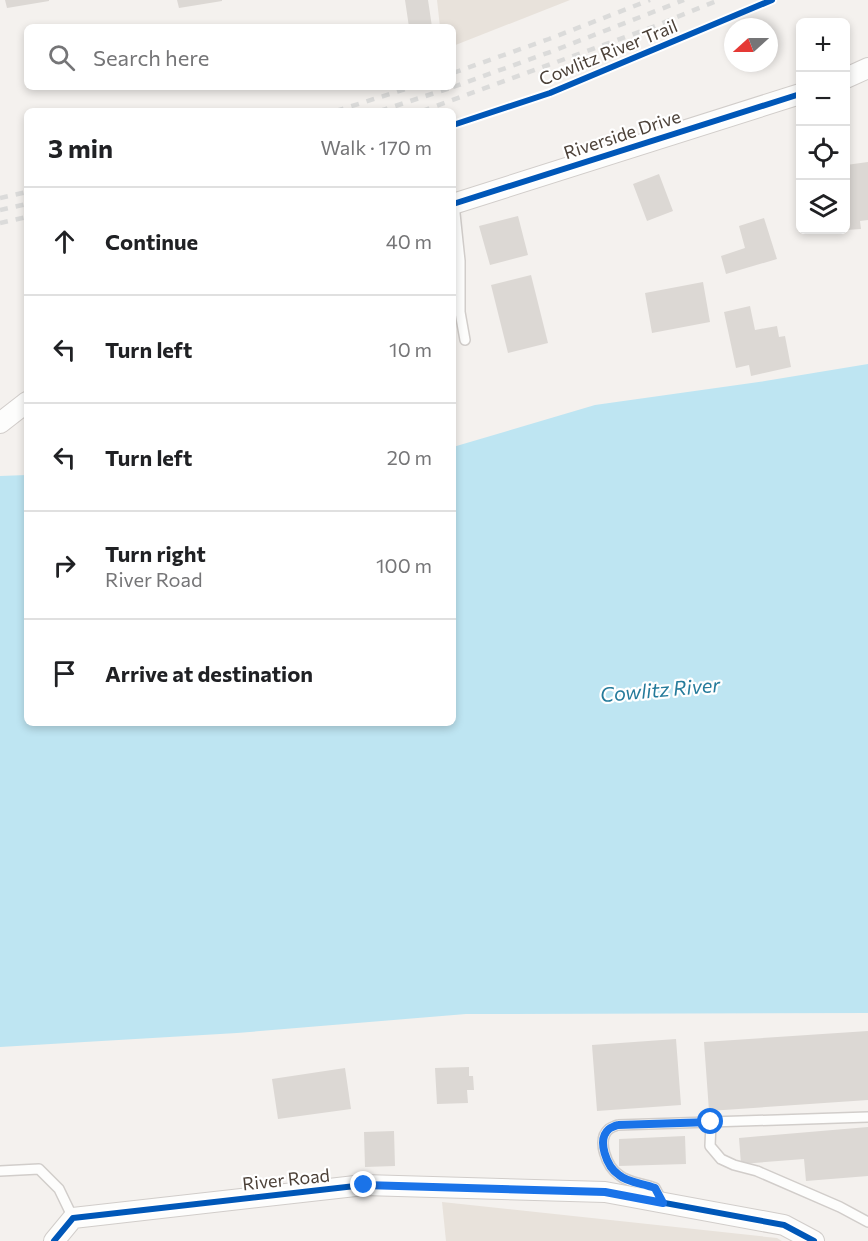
<!DOCTYPE html>
<meta charset="utf-8">
<style>
:root{--surface:#fff;--page:#f6f6f6;--text:#202124;--muted:#757577;--line:#e0e0e0}
body{margin:0;font-family:Commissioner,sans-serif;background:var(--page);color:var(--text)}
.controls{position:absolute;right:18px;top:18px;display:grid;overflow:hidden;border-radius:9px;box-shadow:0 3px 9px #0003}
.controls button{width:54px;height:54px;display:grid;place-items:center;padding:0;border:0;border-bottom:2px solid var(--line);background:var(--surface);color:var(--text);font:30px sans-serif}
.compass{position:absolute;left:724px;top:18px;width:54px;height:54px;border-radius:50%;background:var(--surface);box-shadow:0 3px 9px #0003;rotate:249deg}
.stop{position:absolute;width:18px;height:18px;margin:-14px;border:4px solid #1a73e8;border-radius:50%;background:#fff}
.stop.end{background:#1a73e8;border-color:#fff;box-shadow:0 2px 6px #0008}
.list{margin:0;padding:0;list-style:none}
h2{display:flex;justify-content:space-between;align-items:center;height:78px;margin:0;padding:0 24px;font-size:26px}
h2 small{font-size:20px;font-weight:400;color:var(--muted)}
.list li{display:grid;grid-template-columns:39px 1fr auto;gap:18px;align-items:center;box-sizing:border-box;height:108px;padding:0 24px;border-top:2px solid var(--line)}
.list b{display:block;font-size:22px;white-space:nowrap}
.list p{margin:0;font-size:20px;white-space:nowrap;color:var(--muted)}
.list em{font-size:20px;font-style:normal;color:var(--muted)}
.icon{flex:none;width:33px;height:33px;fill:none;stroke:currentColor;stroke-width:2;stroke-linecap:round;stroke-linejoin:round}
.map{position:relative;flex:none;width:868px;height:1241px;overflow:hidden}
.search{position:absolute;background:var(--surface);box-shadow:0 3px 9px #0003;left:24px;top:24px;width:432px;height:66px;display:flex;align-items:center;gap:15px;box-sizing:border-box;padding:0 21px;border-radius:9px;color:var(--muted);font-size:22px}
.panel{position:absolute;background:var(--surface);box-shadow:0 3px 9px #0003;left:24px;top:108px;width:432px;height:618px;border-radius:9px}
.map>svg:first-child{display:block}
.residential{fill:#e8e2db}
.water{fill:#bee5f2}
.building{fill:#dcd8d4}
.lines{fill:none;stroke-linecap:round;stroke-linejoin:round}
.service-casing{stroke:#d1cdca;stroke-width:12}
.minor-casing{stroke:#d1cdca;stroke-width:22}
.service{stroke:#fdfdfc;stroke-width:9}
.minor{stroke:#fdfdfc;stroke-width:20}
.rail{stroke:#dbdbda;stroke-width:4.5;stroke-dasharray:8 8;stroke-linecap:butt}
.cycleway-casing{stroke:#fff;stroke-width:10}
.cycleway{stroke:#0057b8;stroke-width:6}
.route{stroke:#1a73e8;stroke-width:8}
.labels{text-anchor:middle;dominant-baseline:central;stroke-width:4.5;stroke-linejoin:round;paint-order:stroke}
.street-label{font-size:18px;fill:#4c4138;stroke:#fff}
.water-label{font-size:20px;font-style:italic;fill:#257b9b;stroke:#fff}
</style>
<div class="map">
<svg width="868" height="1241" viewBox="0 0 868 1241">
<rect width="100%" height="100%" fill="#f4f1ee"/>
<!-- residential -->
<path class="residential" d="M437 0H570L453 46V27H440Z
M442 1202 777 1238 782 1241H446Z"/>
<!-- water -->
<path class="water" d="M868 364V1013L466 1014 237 1033 0 1047V476L27 475V723H453V447L595 405 765 381Z"/>
<!-- building -->
<path class="building" d="M5 0H49V1L7 8Z
M177 0H222V1L179 8Z
M405 0H428L432 27H409Z
M868 162V220L860 221 861 229 846 230V165Z
M659 174 673 211 647 221 633 184Z
M518 216 528 255 490 265 479 226Z
M764 218 777 259 726 274 721 256 745 248 739 226Z
M531 275 548 343 508 353 491 285Z
M703 282 710 322 652 333 645 293Z
M750 306 755 330 777 326 779 337 785 336 791 367 751 376 749 365 736 368 724 312Z
M868 1031V1100L709 1111 704 1042Z
M676 1039 681 1105 597 1111 592 1045Z
M469 1067V1076H473L474 1090H467L468 1103 437 1104 435 1068Z
M345 1068 351 1109 278 1119 272 1079Z
M868 1127V1176L806 1181 804 1159 741 1164 739 1138Z
M394 1131 395 1166 365 1167 364 1132Z
M685 1136 686 1164 619 1166V1139Z"/>
<g class="lines">
<defs>
<path id="service" d="M454 204 460 261V312L465 340
M711 1122 710 1146 721 1159 734 1165 757 1171 840 1207 868 1222
M0 1171 39 1169 59 1189 73 1218
M662 1201 655 1188C643 1183 628 1183 619 1175 607 1167 596 1140 609 1129 610 1128 617 1125 618 1125L868 1117"/>
<path id="minor" d="M846 78 868 68
M453 204 800 94
M0 423 27 402
M54 1241 73 1218 364 1185 605 1192 784 1225 814 1241"/>
</defs>
<!-- service casing -->
<use href="#service" class="service-casing"/>
<!-- minor casing -->
<use href="#minor" class="minor-casing"/>
<!-- service -->
<use href="#service" class="service"/>
<!-- minor -->
<use href="#minor" class="minor"/>
<!-- rail -->
<path class="rail" d="M453 73 549 39 650 0
M453 87 553 51 684 0
M336 111 412 87
M380 111 453 87
M422 111 650 28 719 0
M0 198 27 192
M0 210 27 204
M0 223 27 217"/>
<defs>
<path id="cycleway" d="M453 125 550 93 772 0
M453 204 800 94
M54 1241 73 1218 364 1185 605 1192 784 1225 814 1241"/>
</defs>
<!-- cycleway casing -->
<use href="#cycleway" class="cycleway-casing"/>
<!-- cycleway -->
<use href="#cycleway" class="cycleway"/>
</g>
<g class="lines">
<!-- route -->
<path class="route" d="M364 1185 605 1192 663 1203 655 1188C643 1183 628 1183 619 1175 607 1167 596 1140 609 1129 610 1128 617 1125 618 1125L711 1122"/>
</g>
<g class="labels">
<!-- street labels -->
<g class="street-label">
<text transform="translate(608 52) rotate(-22)">Cowlitz River Trail</text>
<text transform="translate(622 134) rotate(-18)">Riverside Drive</text>
<text transform="translate(286 1179) rotate(-6)">River Road</text>
</g>
<!-- water labels -->
<g class="water-label">
<text transform="translate(660 689) rotate(-5)">Cowlitz River</text>
</g>
</g>
</svg>
<div class="controls">
<button>+</button>
<button>−</button>
<button><svg class="icon" aria-label="locate" viewBox="0 0 24 24"><circle cx="12" cy="12" r="6"/><path d="M12 2v4M12 18v4M2 12h4M18 12h4"/></svg></button>
<button><svg class="icon" aria-label="layers" viewBox="0 0 24 24"><path d="M12 4l9 5-9 5-9-5zM3 14l9 5 9-5"/></svg></button>
</div>
<svg class="compass" viewBox="-18 -18 36 36"><path d="M0-13l5 13h-10z" fill="#e53935"/><path d="M0 13l5-13h-10z" fill="#757577"/></svg>
<div class="stop" style="left:711px;top:1122px"></div>
<div class="stop end" style="left:364px;top:1185px"></div>
<div class="search"><svg class="icon" aria-label="search" viewBox="0 0 24 24"><circle cx="10" cy="10" r="6"/><path d="M15 15l6 6"/></svg>Search here</div>
<section class="panel">
<h2>3 min<small>Walk · 170 m</small></h2>
<ul class="list">
<li><svg class="icon" aria-label="ahead" viewBox="0 0 24 24"><path d="M12 20V5M6 11l6-6 6 6"/></svg><div><b>Continue</b></div><em>40 m</em></li>
<li><svg class="icon" aria-label="left" viewBox="0 0 24 24"><path d="M17 20v-9H6M10 6l-5 5 5 5"/></svg><div><b>Turn left</b></div><em>10 m</em></li>
<li><svg class="icon" aria-label="left" viewBox="0 0 24 24"><path d="M17 20v-9H6M10 6l-5 5 5 5"/></svg><div><b>Turn left</b></div><em>20 m</em></li>
<li><svg class="icon" aria-label="right" viewBox="0 0 24 24"><path d="M7 20v-9h11M14 6l5 5-5 5"/></svg><div><b>Turn right</b><p>River Road</p></div><em>100 m</em></li>
<li><svg class="icon" aria-label="arrive" viewBox="0 0 24 24"><path d="M6 21V4h12l-3 4 3 4H6"/></svg><div><b>Arrive at destination</b></div></li>
</ul>
</section>
</div>
